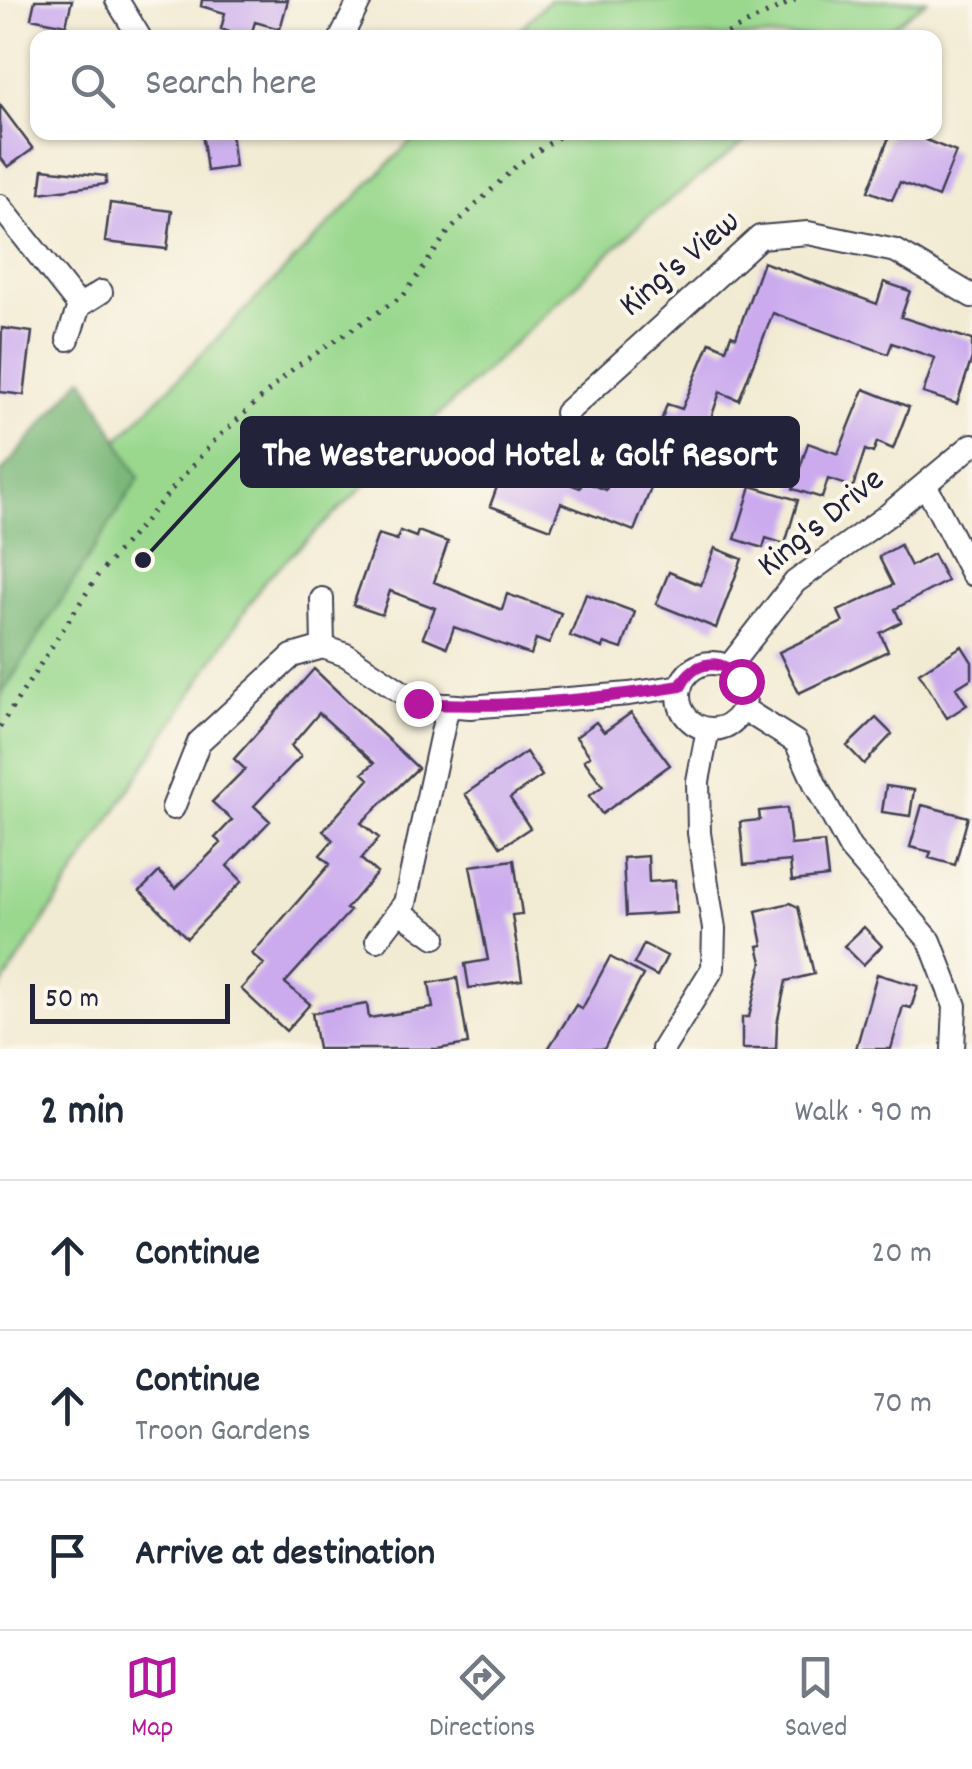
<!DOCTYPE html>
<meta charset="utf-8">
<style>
:root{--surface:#fff;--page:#f6f6f7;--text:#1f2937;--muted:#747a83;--line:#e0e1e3;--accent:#b5179e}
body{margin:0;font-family:Dekko,sans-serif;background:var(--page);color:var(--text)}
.scale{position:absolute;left:30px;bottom:25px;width:200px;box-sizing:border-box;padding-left:10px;border:5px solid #22223b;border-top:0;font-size:28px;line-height:35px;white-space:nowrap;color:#22223b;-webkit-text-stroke:8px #fbf7ec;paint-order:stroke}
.stop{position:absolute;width:30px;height:30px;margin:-22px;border:8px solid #b5179e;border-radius:50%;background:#fff}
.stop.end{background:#b5179e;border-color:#fff;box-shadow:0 2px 10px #0008}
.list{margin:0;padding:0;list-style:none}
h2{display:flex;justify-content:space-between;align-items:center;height:130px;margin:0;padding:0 40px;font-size:42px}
h2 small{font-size:32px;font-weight:400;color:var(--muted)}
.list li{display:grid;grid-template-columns:65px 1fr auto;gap:30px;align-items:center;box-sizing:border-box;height:150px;padding:0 40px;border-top:2px solid var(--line)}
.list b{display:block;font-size:38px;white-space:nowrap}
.list p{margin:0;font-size:32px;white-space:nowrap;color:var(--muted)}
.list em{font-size:32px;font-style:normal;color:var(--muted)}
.icon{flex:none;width:55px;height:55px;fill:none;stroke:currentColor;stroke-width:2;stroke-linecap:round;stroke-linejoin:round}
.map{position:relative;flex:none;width:972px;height:1049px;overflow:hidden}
.search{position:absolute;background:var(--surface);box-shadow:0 2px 8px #0004;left:30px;right:30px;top:30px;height:110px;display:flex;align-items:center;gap:25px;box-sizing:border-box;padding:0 35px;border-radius:20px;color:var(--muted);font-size:38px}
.sheet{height:580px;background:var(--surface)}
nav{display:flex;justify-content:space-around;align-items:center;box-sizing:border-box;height:140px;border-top:2px solid var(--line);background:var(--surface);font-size:28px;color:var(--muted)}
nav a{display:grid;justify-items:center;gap:5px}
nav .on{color:var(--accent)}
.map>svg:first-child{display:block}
.green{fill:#9ad88e;stroke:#5e7d64;stroke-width:2.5}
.forest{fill:#7bb879;stroke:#4e6d5a;stroke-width:2.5}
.building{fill:#cbabee}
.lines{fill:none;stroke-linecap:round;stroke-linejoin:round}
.street-casing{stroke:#414052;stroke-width:26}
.path{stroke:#414052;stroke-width:5;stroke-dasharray:2.5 8;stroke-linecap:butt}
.street{stroke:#fff;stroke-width:22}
.route{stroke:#b5179e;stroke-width:12}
.labels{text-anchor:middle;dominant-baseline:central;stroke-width:8;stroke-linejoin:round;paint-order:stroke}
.street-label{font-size:35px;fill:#22223b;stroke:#fbf7ec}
.leader{fill:none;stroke:#22223b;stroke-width:4}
.callout-dot{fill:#22223b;stroke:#fbf7ec;stroke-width:4}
.callout{fill:#22223b;stroke:#22223b;stroke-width:4}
.callout-label{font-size:38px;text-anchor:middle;font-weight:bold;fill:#fff}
</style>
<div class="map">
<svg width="972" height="1049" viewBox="0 0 972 1049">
<rect width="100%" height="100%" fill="#fbf7ec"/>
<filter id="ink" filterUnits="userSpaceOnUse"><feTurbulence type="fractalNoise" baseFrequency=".01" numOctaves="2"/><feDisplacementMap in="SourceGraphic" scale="20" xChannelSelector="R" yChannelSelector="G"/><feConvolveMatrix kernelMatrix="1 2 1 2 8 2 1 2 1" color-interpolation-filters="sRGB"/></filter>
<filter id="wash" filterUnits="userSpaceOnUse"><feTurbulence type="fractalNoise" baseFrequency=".0048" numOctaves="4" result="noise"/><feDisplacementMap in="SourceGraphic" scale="40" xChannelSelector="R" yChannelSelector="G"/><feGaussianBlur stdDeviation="2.25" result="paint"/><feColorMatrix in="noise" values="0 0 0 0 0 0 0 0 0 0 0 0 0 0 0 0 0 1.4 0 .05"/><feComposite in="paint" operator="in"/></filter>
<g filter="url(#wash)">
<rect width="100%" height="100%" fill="#f2ebd3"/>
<!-- green -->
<path class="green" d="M549 0H927L879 37H512Z
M419 133H756L644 220 265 580 0 989 1 559Z"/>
<!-- forest -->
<path class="forest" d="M83 377 139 478 0 697V474Z"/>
<g id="blocks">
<!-- building -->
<path class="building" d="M35 0H72L66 25 31 18Z
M202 0H288L280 29 255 22 250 38 221 29 225 13 201 6Z
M0 105 33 149 8 167 0 157Z
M202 132H231L235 167 207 171Z
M891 132H906L956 152 938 197 900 182 892 200 868 191Z
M43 169 106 176V184L40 193Z
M110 203 172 211 167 249 105 242Z
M763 262 877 304 884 282 910 291 901 317 972 340V358L957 404 923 393 935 358 892 343 888 354 773 313 739 400 720 392 698 456 654 441 667 404 682 409 710 342 726 349 731 335 736 337Z
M2 328 32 332 24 395 0 392Z
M864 389 909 407 893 449 877 442 873 453 865 450 853 487 828 479 822 498 793 489 808 443 838 454Z
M516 434 546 445 537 472 580 488 583 481 606 490 625 443 663 458 634 531 561 503 551 529 490 506Z
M751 486 798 500 785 544 766 538 763 548 735 539Z
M400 531 416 537 418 531 448 542 434 582 502 610 507 594 561 613 549 644 536 639 531 655 454 627 447 647 423 637 435 608 390 591 382 615 353 605 378 534 397 540Z
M900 545 911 566 933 554 947 581 895 609 901 622 880 633 888 651 799 693 779 652 843 622 838 611 893 585 879 557Z
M715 548 742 559 716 628 656 604 669 572 701 585Z
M586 594 635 612 622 649 604 643 603 648 570 636Z
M962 646 972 662V678L956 688 967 705 947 718 919 673Z
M314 669 418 768 361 823 379 838 361 859 377 873 346 909 350 911 285 983 310 1004 286 1031 241 989 264 964 252 954 330 864 320 855 333 840 323 831 369 779 363 773 374 763 319 713 291 746 301 756 254 806 270 821 227 866 242 881 187 938 140 891 159 872 176 888 221 843 215 838 232 820 212 802 245 769 234 759Z
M631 713 670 765 602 814 589 796 603 786 584 760 590 756 576 737 596 722 604 732Z
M876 718 892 734 864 764 847 746Z
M526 752 542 776 510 798 530 828 501 847 465 794Z
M886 786 914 790 910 816 882 812Z
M922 805 968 817 955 865 929 858 931 852 910 847Z
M787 808 791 845 824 842 828 877 792 881 790 861 744 865 740 822 760 820 759 811Z
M648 856 649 882 675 880 676 913 626 916 623 858Z
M514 860 522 914 512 915 522 980 469 988 465 964 488 960 470 866Z
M790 903 798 907 814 974 786 981 777 1024 776 1049H742V1017H749L762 962 758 946 763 945 756 911Z
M864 927 882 946 863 965 844 946Z
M644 944 667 956 657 976 634 964Z
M610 957 643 975 604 1049H548L576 1005 582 1009Z
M877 974 918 986 911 1008 903 1006 891 1049H856Z
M457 978 468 1044 437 1049H318L312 1013 367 1004 369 1018 433 1008 429 983Z"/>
</g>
</g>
<g filter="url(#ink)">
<use href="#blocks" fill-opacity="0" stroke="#414052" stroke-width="2.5"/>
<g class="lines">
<defs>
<path id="street" d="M117 0 140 38
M341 38 360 0
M0 206 79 306
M68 339 79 306 101 292
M566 413 760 237 808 233 896 251 972 296
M926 486 972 574
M322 599 323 647
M679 696a33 33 0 1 1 66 0a33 33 0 1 1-66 0Z
M728 668 795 582 888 515 972 445
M742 708 796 742 816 786 850 848 930 941 955 1006 953 1049
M173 808 199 742 292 656 323 647 346 655 418 703 470 707 629 694 681 686
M399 911 435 937
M377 940 405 903 448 705
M663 1049 713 968 714 929 699 833 698 781 708 729"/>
</defs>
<!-- street casing -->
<use href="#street" class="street-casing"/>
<!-- path -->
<path class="path" d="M718 38 795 0
M0 727 98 575 212 443 294 368 404 295 449 231 517 165 566 132"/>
<!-- street -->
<use href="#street" class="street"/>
</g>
</g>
<g class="lines" filter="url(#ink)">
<!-- route -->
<path class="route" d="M418 703C505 709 595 700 681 686 694 659 724 657 741 681"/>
</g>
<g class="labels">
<!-- street labels -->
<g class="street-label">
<text transform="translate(681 265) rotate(-40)">King's View</text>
<text transform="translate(822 524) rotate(-39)">King's Drive</text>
</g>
</g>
<!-- callouts -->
<path class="leader" d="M143 560L242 452"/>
<circle class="callout-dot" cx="143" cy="560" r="10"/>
<rect class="callout" x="242" y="418" width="556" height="68" rx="10"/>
<g class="callout-label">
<text x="520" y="465">The Westerwood Hotel &amp; Golf Resort</text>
</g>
</svg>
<div class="scale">50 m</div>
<div class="stop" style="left:741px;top:681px"></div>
<div class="stop end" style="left:418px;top:703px"></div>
<div class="search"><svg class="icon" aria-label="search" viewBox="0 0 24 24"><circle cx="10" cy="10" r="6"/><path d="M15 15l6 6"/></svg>Search here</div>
</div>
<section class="sheet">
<h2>2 min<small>Walk · 90 m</small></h2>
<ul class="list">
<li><svg class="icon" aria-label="ahead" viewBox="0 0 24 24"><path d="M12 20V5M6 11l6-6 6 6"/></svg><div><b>Continue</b></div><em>20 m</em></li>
<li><svg class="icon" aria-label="ahead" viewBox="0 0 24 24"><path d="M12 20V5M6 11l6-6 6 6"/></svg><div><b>Continue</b><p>Troon Gardens</p></div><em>70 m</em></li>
<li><svg class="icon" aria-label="arrive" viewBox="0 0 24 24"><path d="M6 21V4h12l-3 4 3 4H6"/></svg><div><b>Arrive at destination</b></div></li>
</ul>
</section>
<nav>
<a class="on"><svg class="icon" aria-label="map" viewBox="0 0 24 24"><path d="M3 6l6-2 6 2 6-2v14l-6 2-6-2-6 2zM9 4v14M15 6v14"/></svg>Map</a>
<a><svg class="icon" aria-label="directions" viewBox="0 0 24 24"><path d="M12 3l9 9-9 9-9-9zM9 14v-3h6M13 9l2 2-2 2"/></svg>Directions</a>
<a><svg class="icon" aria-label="saved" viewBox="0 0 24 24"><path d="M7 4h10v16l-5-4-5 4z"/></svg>Saved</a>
</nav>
